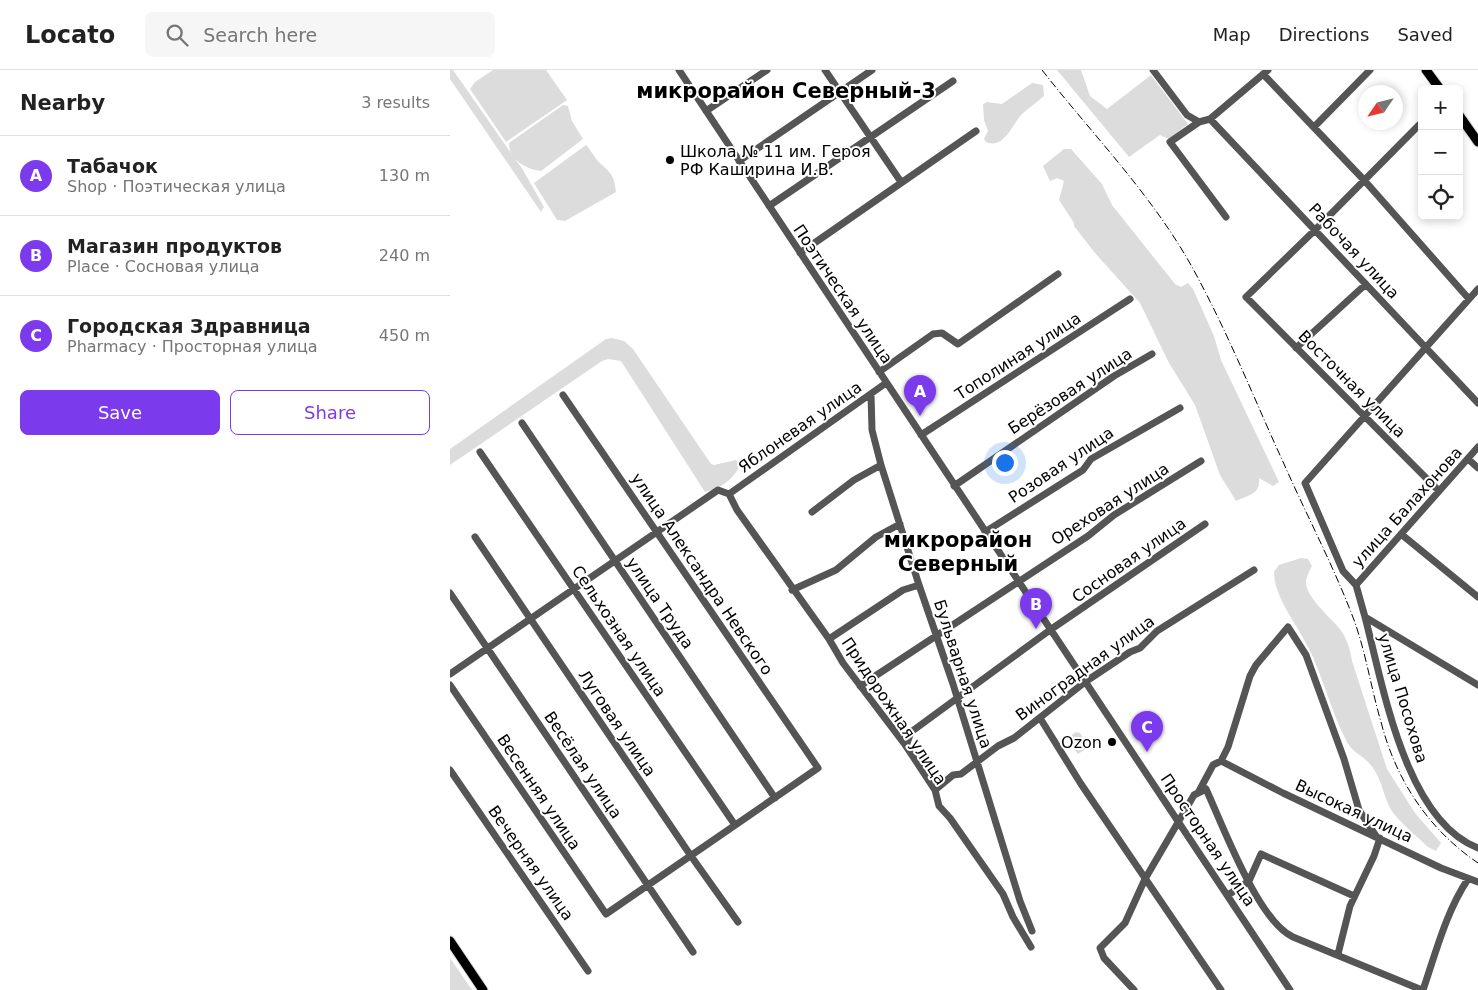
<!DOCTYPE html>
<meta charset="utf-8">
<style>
:root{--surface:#fff;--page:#f6f6f6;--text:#222;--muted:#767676;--line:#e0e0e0;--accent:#7c3aed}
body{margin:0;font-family:"DejaVu Sans",sans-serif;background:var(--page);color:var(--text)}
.controls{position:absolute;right:15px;top:15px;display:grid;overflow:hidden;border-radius:8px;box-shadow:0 2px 8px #0003}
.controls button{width:45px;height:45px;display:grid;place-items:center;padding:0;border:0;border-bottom:1px solid var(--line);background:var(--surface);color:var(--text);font:25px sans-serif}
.compass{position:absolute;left:908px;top:15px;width:45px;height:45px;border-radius:50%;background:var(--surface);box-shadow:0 2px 8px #0003;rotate:235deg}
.you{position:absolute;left:554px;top:392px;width:18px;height:18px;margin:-12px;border:4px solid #fff;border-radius:50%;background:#1a73e8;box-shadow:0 0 0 8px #1a73e833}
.badge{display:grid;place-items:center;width:32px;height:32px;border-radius:50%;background:var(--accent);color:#fff;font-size:16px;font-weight:700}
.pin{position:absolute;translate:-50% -41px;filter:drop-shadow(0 1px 2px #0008)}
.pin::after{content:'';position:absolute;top:26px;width:18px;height:15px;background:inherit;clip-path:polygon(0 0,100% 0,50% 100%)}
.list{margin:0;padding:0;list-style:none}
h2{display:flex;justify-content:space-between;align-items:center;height:65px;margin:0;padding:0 20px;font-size:21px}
h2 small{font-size:16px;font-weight:400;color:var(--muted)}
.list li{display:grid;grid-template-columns:32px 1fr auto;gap:15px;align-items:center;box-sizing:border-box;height:80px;padding:0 20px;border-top:1px solid var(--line)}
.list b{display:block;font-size:19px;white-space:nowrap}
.list p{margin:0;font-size:16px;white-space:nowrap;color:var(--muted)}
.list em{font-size:16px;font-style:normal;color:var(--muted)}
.actions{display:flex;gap:10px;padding:15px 20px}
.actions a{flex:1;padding:11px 0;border:1px solid var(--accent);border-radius:8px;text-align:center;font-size:18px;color:var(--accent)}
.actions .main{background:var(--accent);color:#fff}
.icon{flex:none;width:28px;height:28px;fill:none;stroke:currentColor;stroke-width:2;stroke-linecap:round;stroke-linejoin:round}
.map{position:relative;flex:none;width:1028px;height:920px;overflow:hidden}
header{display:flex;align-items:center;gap:30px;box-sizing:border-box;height:70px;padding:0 25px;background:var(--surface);border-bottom:1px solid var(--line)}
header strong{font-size:24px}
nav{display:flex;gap:28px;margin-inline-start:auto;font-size:18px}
.search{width:350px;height:45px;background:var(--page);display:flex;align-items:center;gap:12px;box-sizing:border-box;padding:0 18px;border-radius:8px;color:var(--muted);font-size:19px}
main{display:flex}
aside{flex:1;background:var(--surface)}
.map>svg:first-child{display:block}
.green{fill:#dcdcdc}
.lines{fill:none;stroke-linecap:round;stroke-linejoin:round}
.major-casing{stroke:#dbdbdb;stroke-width:11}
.minor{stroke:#555;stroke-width:7}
.major{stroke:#000;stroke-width:9}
.rail{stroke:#000;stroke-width:1;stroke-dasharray:8 2.5 1 2.5;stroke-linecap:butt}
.poi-dot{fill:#000;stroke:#fff;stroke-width:2}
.labels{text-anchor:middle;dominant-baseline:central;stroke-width:4;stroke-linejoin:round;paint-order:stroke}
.poi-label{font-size:16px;fill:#000;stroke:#fff;text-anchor:start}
.street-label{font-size:16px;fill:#000;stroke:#fff}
.district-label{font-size:21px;font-weight:bold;fill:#000;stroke:#fff}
</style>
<header>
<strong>Locato</strong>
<div class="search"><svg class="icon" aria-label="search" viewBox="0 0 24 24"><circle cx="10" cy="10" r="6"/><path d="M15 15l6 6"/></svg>Search here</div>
<nav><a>Map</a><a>Directions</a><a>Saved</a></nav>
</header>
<main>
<aside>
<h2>Nearby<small>3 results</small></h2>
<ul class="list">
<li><span class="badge">A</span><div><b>Табачок</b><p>Shop · Поэтическая улица</p></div><em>130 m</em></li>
<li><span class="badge">B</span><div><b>Магазин продуктов</b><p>Place · Сосновая улица</p></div><em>240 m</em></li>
<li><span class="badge">C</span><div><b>Городская Здравница</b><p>Pharmacy · Просторная улица</p></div><em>450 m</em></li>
</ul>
<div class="actions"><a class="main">Save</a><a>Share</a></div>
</aside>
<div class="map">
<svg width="1028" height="920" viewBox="0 0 1028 920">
<rect width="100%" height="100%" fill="#fff"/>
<!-- green -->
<path class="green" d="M0 0H3L73 100 94 137 91 142 0 9Z
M43 0H96L117 30 56 72 20 19 25 12Z
M607 0H631L640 26 657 39 701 5 738 54 719 69 710 65 679 87Z
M582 13 593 15 594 26C587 32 579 38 572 44 563 53 554 80 536 72L534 69 538 61 534 50 533 34 537 32 552 34Z
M113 35 118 36 122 51 133 69 91 101C76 99 59 90 59 73Z
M136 75C141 80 145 89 151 94 162 104 164 106 166 122L115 151 107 150 84 113Z
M614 79H621L652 114 662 135 725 214 731 217 738 213 743 219 764 266 771 290 829 412 823 416 809 408C811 424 799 425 786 431L770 405 745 335 719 293 690 233 645 183 624 156V153L609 130 614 111 607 108 600 111 593 96Z
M162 268 174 271 183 279 261 394 264 395 286 390 290 396C282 410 272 418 255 422L171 291 158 289 152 291 0 395V379L156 269Z
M851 488 858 489 862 496C860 500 857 506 856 510 854 526 880 547 889 558 897 568 900 579 902 591L937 699 965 743 991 773 986 781 978 777C968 767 944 748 939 736 932 721 931 705 918 692 908 682 902 683 895 668 880 639 873 606 858 577 847 554 824 527 824 502L829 495Z
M626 662 630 663 637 674V678L628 684 617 668Z
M0 888 22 920H0Z"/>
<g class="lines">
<defs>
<path id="major" d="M976 0 990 19
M1009 45 1028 72
M0 871 33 920"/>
</defs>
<!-- major casing -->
<use href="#major" class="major-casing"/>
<!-- minor -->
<path class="minor" d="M229 0 840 920
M375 0 451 112
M703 0 737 45 749 52 760 49 818 0
M813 4 914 110 1019 229
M256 41 317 0
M760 49 1028 333
M749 52 720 72 776 147
M972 52 865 160 796 227 989 421
M864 57 920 0
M289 91 422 0
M319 136 503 11
M350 183 526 61
M1028 219 855 413 893 501 906 515 915 547 1028 615
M846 278 916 214
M429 302 483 264 492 263 508 274 608 204
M421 324 422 360 431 395 469 515 503 614 570 831 582 861
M72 353 325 728
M471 365 680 229
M30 382 285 755
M1018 389 1028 398
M504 416 664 306 702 284
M279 424 287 440 379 569 393 593 456 676 485 720 489 736 500 748 553 824 563 847 581 877
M279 424 436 313
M362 442 404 410 431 395
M535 462 633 400 641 389 730 338
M951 464 1028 527
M25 467 241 786 288 852
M906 515 1028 377
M342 520 386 500 426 467 450 454
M0 523 243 882
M915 547C933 615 955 750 1028 778
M379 569 453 520 469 515
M0 604 268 420 279 424
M0 615 156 844 368 698 113 325
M410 616 638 466 664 445 751 391
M590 648 631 714 771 920
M456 676 461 662 600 560 755 454
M771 691 833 723 991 798 1028 812
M0 700 138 901
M485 720 503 705 511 704 548 676 564 668 635 612 680 582 690 578 707 561 804 500
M748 723 763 695 771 691 778 677 800 606 806 595 838 557 856 585 894 689 909 740 926 766
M778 825 799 811 811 784 904 826
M888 884 900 836 924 786 930 768
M684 920 654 888 650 878 675 853 695 809 744 725 756 719C773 756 808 851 843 867L972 920
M973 920C986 882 996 842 1018 809"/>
<!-- major -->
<use href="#major" class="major"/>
<!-- rail -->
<path class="rail" d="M592 0C646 69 709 132 749 210 781 270 806 333 834 394 857 446 884 497 904 550 916 583 921 618 931 652 946 710 978 759 1028 793"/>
</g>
<!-- markers -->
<g class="poi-dot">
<circle cx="220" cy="90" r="5"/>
<circle cx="662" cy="672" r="5"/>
</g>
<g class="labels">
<!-- poi labels -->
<g class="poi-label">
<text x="230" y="81">Школа № 11 им. Героя<tspan x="230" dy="18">РФ Каширина И.В.</tspan></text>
<text x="652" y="672" text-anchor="end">Ozon</text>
</g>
<!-- street labels -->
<g class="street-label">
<text transform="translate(904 181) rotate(47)">Рабочая улица</text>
<text transform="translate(393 224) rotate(56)">Поэтическая улица</text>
<text transform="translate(568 286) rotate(-33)">Тополиная улица</text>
<text transform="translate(902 314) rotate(45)">Восточная улица</text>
<text transform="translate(620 321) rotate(-33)">Берёзовая улица</text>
<text transform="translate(350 357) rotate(-35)">Яблоневая улица</text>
<text transform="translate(611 395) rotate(-34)">Розовая улица</text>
<text transform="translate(660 434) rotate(-33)">Ореховая улица</text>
<text transform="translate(957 437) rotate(-48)">улица Балахонова</text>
<text transform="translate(679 490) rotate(-35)">Сосновая улица</text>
<text transform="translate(252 504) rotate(56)">улица Александра Невского</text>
<text transform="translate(210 533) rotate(56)">улица Труда</text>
<text transform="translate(169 561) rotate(56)">Сельхозная улица</text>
<text transform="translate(635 598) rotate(-36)">Виноградная улица</text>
<text transform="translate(513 604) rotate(72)">Бульварная улица</text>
<text transform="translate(953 628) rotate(73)">улица Посохова</text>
<text transform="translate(444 641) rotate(56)">Придорожная улица</text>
<text transform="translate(167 653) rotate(56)">Луговая улица</text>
<text transform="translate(133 695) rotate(56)">Весёлая улица</text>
<text transform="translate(89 722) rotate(56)">Весенняя улица</text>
<text transform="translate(904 741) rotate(25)">Высокая улица</text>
<text transform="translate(758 770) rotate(56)">Просторная улица</text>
<text transform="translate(81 793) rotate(55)">Вечерняя улица</text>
</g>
<!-- district labels -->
<g class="district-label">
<text x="336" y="21">микрорайон Северный-3</text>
<text x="508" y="470">микрорайон<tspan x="508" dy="24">Северный</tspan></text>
</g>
</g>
</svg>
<div class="controls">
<button>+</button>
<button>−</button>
<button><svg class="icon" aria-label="locate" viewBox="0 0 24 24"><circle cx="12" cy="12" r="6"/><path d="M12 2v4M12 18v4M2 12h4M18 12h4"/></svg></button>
</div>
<svg class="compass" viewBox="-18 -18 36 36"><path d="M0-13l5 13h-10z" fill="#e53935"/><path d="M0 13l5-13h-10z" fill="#767676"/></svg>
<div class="you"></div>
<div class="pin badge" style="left:470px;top:346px">A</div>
<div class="pin badge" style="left:586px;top:559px">B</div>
<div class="pin badge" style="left:697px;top:682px">C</div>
</div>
</main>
